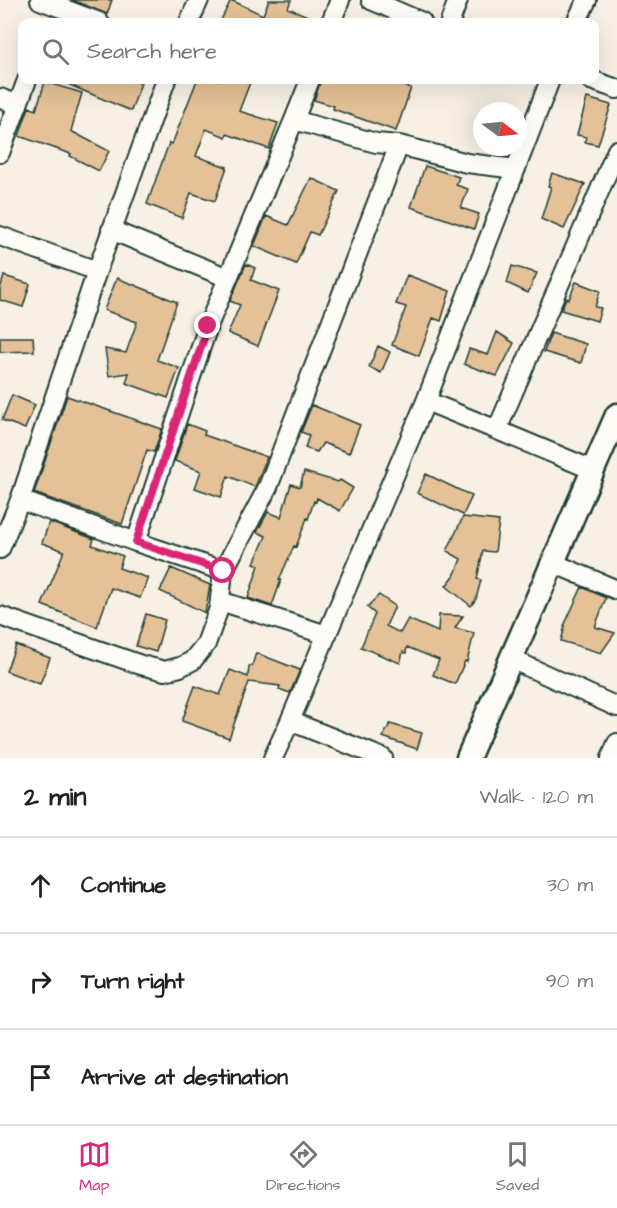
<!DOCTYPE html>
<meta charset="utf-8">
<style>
:root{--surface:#fff;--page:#f2f2f2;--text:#202124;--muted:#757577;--line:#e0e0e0;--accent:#db2777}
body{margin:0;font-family:"Architects Daughter",sans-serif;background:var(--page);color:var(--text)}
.compass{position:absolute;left:473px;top:102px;width:54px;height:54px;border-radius:50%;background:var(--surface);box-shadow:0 6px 24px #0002;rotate:106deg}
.stop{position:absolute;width:18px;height:18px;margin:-14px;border:4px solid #db2777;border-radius:50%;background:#fff}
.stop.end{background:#db2777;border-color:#fff;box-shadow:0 2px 6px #0008}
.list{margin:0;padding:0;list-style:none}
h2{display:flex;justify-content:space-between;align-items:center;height:78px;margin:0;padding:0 24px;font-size:26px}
h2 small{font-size:20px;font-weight:400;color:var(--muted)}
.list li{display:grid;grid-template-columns:39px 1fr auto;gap:18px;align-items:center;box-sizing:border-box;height:96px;padding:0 24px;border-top:2px solid var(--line)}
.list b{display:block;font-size:22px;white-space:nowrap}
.list em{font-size:20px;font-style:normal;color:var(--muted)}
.icon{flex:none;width:33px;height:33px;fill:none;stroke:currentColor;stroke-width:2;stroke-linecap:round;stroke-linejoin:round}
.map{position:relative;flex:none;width:617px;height:758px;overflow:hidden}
.search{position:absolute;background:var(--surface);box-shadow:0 6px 24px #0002;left:18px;right:18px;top:18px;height:66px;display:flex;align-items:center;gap:15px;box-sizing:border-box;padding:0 21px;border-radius:12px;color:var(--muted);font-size:22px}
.sheet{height:366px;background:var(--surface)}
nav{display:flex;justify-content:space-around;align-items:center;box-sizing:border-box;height:84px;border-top:2px solid var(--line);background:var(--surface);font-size:16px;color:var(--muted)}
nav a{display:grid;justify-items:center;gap:3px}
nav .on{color:var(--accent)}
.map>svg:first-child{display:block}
.building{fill:#e4c196;stroke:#1f3d34;stroke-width:1.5}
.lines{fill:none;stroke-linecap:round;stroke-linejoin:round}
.minor-casing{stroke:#1f3d34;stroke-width:22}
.tertiary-casing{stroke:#1f3d34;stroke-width:27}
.minor{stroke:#fdfcf7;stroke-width:18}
.tertiary{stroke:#fdfcf7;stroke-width:22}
.route{stroke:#db2777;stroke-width:8}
</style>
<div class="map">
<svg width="617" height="758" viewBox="0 0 617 758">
<rect width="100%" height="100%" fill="#f8f0e4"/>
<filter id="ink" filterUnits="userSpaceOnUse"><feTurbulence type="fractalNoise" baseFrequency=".0167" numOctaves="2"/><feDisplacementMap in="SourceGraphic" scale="12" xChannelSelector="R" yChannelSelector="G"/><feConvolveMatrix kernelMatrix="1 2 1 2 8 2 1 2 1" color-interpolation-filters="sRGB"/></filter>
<g filter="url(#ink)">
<!-- building -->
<path class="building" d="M72 0H112L107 14Z
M231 0 263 15 269 0H291L288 8 320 21V22H220Z
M58 80H132L141 83 131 111Z
M197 80H251L239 111 278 123 269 149 227 134 226 137 206 129 196 156 227 167 215 201 191 193 182 218 147 204 169 143 172 144Z
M321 80H386L411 88 396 131 333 109 334 106 314 100Z
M45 82 82 93 71 131 109 151 99 171 70 156 71 154 19 136 29 107 36 110Z
M587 98 611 105 598 145 585 142 586 137 577 135Z
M425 166 459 177 456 185 468 189 461 208 479 214 474 229 411 207Z
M552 173 585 184 564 229 541 219 551 187 548 186Z
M311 178 339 191 318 235 310 232 296 264 254 246 266 216 288 225Z
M246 264 255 268 251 280 279 291 258 346 228 333 240 305 230 301Z
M512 266 537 273 528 293 507 283Z
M407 275 450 291 441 321 433 318 419 356 392 345 406 307 396 304Z
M4 276 30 284 23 307 0 300V289Z
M117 278 177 302 157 360 179 368 168 398 126 383 129 373 109 376 105 349 126 353 137 322 104 310Z
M576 282 600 291 595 307 601 308 597 321 561 310 566 298 569 299Z
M497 332 514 343 497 376 464 364 469 349 488 355Z
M551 333 586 344 581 363 544 352Z
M0 337H33L34 351 0 352Z
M378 346 390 352 381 373 369 367Z
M12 395 35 405 25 429 2 420Z
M67 396 162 429 154 452 147 450 122 524 34 493Z
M312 405 360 425 349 453 323 443 317 452 305 448 309 435 301 432Z
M187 424 205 431 204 435 267 457 255 487 228 476 221 497 195 488 201 471 175 461Z
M304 472 338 482 340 480 353 488 340 511 317 498 316 502 314 501 308 519 307 518 296 547 294 546 279 580H281L272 606 248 598 259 565 254 563 266 536 257 532 268 512 281 517 291 484 300 487Z
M426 474 472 496 463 515 417 493Z
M463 517 499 521 495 552 483 551 477 579 481 580 476 599 471 606 446 586 454 576 461 559 447 551Z
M49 522 94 539 92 545 123 556 119 568 148 578 140 598 111 588 97 627 42 605 64 551 42 543Z
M171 568 210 585 205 613 160 591Z
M582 587 606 598 595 627 615 633 601 653 561 641 565 626H564Z
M379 595 395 606 386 626 400 633 408 619 438 632 439 615 463 616 455 628 474 633 467 662 465 661 455 684 433 675 439 660 407 647 406 653 403 652 400 663 361 647 375 614 367 607Z
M146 614 165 620 156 652 136 646Z
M16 645 50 658 40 684 6 671Z
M256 653 300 670 290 693 279 689 280 686 249 682 229 738 182 721 195 686 220 695 230 670 248 677 249 666H252Z
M390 724 422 733 417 749 383 737Z"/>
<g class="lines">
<defs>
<path id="minor" d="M40 0 99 22
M371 0 422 22
M189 22 199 0
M331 22 340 0
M450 22 458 0
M576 22 587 0
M310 80 294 120 376 143 399 145 467 163 516 169
M591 80 617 89
M0 98 18 105
M0 153 27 80
M111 230 228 278
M0 236 97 271
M497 430 426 401 550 80
M593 470 497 430 617 150
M20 500 136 542 208 326 294 120
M136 542 223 571
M0 549 20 500 97 271 166 80
M553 563 617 590
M220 601 327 635
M0 616 141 665 165 671 180 667 192 661 206 644 219 608 223 571 268 487 399 145
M511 659 617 707
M273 758 290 721
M383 758 290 721 426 401
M611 758 617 743"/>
<path id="tertiary" d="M468 758 617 415"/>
</defs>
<!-- minor casing -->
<use href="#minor" class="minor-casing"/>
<!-- tertiary casing -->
<use href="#tertiary" class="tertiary-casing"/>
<!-- minor -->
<use href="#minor" class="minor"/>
<!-- tertiary -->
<use href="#tertiary" class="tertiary"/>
</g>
</g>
<g class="lines" filter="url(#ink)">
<!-- route -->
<path class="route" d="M208 326 136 542 223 571"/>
</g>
</svg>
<svg class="compass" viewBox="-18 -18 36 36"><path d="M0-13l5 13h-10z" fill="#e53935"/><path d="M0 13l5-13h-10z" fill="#757577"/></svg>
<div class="stop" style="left:223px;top:571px"></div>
<div class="stop end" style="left:208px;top:326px"></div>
<div class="search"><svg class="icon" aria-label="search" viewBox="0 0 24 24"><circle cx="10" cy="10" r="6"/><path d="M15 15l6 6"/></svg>Search here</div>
</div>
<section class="sheet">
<h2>2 min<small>Walk · 120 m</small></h2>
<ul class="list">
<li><svg class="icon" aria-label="ahead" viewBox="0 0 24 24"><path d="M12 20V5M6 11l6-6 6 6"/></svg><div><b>Continue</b></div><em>30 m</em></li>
<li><svg class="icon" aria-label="right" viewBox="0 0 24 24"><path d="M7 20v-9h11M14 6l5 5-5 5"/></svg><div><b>Turn right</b></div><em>90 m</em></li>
<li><svg class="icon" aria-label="arrive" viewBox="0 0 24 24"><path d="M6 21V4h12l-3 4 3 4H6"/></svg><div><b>Arrive at destination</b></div></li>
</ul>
</section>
<nav>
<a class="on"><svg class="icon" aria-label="map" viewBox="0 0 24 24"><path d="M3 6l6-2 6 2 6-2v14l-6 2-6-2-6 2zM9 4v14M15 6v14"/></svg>Map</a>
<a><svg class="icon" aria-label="directions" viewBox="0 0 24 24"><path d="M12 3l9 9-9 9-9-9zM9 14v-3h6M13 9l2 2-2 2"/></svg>Directions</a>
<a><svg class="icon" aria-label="saved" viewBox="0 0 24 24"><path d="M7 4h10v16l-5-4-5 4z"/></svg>Saved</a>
</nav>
